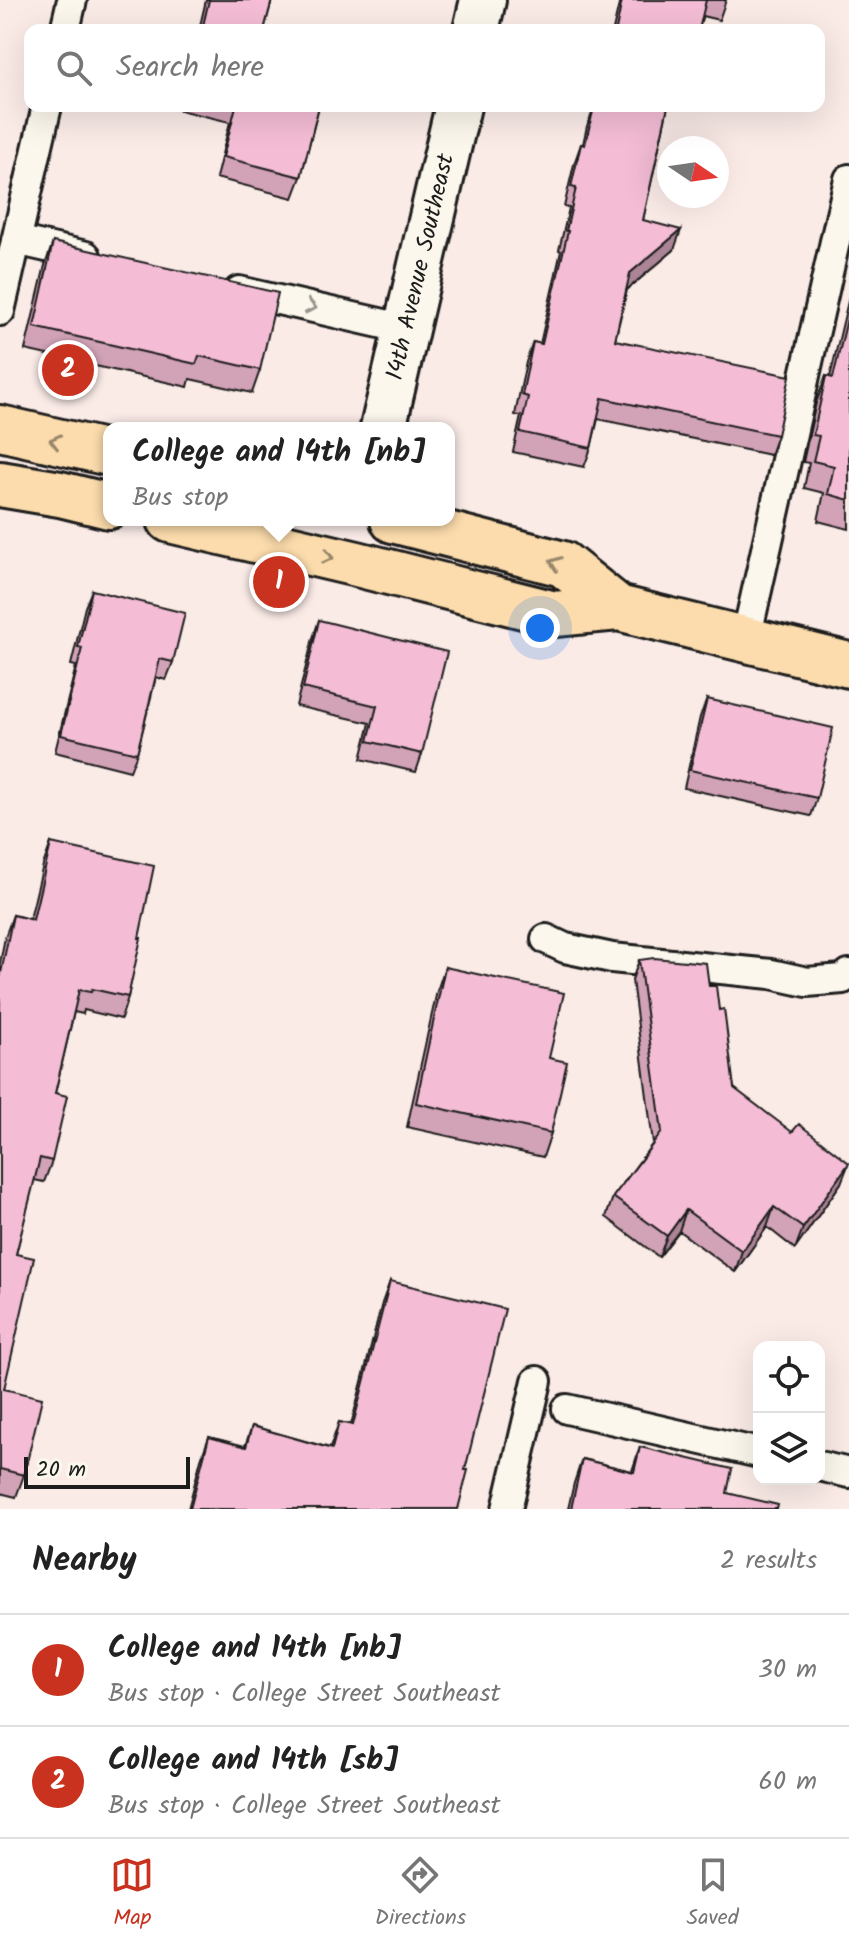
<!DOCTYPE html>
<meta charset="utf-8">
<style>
:root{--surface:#fff;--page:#f2f2f2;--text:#222;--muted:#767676;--line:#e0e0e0;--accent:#c8321e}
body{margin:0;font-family:Kalam,sans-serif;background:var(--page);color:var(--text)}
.controls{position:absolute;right:24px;bottom:24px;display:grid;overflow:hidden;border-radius:16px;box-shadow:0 8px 32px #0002}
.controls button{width:72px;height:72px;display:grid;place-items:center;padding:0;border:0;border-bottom:2px solid var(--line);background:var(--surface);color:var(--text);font:40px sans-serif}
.compass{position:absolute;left:657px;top:136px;width:72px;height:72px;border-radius:50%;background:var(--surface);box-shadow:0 8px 32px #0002;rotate:103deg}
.scale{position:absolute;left:24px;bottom:20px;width:166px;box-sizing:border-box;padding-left:8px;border:4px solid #1c1c1c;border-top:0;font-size:22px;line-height:28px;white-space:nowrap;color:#1c1c1c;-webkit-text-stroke:6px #fbf7ec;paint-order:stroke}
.you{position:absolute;left:540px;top:628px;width:28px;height:28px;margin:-20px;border:6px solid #fff;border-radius:50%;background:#1a73e8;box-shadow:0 0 0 12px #1a73e833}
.badge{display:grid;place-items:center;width:52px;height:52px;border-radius:50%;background:var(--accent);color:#fff;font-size:26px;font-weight:700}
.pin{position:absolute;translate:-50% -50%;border:4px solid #fff;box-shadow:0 2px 8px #0006}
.popup{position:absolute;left:103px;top:422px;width:352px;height:104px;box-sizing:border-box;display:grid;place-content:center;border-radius:16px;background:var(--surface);filter:drop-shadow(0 2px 6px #0005);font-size:26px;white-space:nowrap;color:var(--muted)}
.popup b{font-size:30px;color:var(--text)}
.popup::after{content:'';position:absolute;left:50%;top:100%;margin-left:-16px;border:16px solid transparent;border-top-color:var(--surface)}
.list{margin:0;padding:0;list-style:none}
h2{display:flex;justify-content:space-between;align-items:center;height:104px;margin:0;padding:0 32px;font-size:34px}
h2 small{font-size:26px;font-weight:400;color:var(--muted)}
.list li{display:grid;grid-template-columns:52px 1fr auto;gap:24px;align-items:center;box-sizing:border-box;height:112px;padding:0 32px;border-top:2px solid var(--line)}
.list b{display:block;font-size:30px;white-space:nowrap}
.list p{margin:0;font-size:26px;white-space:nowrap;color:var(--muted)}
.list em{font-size:26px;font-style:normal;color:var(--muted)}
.icon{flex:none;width:44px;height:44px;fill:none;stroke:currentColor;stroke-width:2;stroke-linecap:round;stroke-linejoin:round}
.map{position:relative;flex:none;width:849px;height:1509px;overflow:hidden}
.search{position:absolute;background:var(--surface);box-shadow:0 8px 32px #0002;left:24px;right:24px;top:24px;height:88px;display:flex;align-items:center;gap:20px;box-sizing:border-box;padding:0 28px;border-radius:16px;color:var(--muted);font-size:30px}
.sheet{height:328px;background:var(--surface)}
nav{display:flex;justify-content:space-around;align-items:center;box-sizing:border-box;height:112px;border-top:2px solid var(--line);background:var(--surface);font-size:22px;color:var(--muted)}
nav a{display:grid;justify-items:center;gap:4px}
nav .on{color:var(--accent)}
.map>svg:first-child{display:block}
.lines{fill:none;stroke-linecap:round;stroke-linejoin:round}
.lane-casing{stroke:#1c1c1c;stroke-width:34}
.secondary-casing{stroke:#1c1c1c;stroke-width:50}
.primary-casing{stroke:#1c1c1c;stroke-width:50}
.lane{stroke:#fbf7ec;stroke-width:28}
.secondary{stroke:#fbf7ec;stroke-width:44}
.primary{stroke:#fcdcac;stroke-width:44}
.wall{fill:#d2a3b7;stroke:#1c1c1c;stroke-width:2}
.shaded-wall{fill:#ab8495;stroke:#1c1c1c;stroke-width:2}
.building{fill:#f4bdd5;stroke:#1c1c1c;stroke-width:2}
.oneway{stroke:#97948e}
.oneway2{stroke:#97866b}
.labels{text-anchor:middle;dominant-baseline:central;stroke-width:8;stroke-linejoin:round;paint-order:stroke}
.street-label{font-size:24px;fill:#1c1c1c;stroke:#fbf7ec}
</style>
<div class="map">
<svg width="849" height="1509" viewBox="0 0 849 1509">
<rect width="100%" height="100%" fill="#faebe7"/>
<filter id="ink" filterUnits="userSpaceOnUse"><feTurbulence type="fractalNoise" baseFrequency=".0125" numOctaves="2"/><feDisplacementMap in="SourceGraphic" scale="16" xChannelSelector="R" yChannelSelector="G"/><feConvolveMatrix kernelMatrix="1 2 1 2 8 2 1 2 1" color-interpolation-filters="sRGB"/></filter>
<g filter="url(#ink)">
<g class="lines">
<defs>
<path id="lane" d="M65 30 72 0
M16 240 86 256
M239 291 406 329
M0 311 47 106
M746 639 849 179
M546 939 565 948 612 958 771 974 807 982 843 979 849 974
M567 1409 759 1453
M819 1466 849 1473
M507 1509 537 1381"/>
<path id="secondary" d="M476 30 483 0
M383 428 458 106"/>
<path id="primary" d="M0 428 109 453
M0 484 60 494 109 506
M170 520 357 564 555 614 618 608 849 665
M393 520 563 564 618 608"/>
</defs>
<!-- lane casing -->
<use href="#lane" class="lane-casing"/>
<!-- secondary casing -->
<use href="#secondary" class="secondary-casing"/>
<!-- primary casing -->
<use href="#primary" class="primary-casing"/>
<!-- lane -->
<use href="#lane" class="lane"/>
<!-- secondary -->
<use href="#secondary" class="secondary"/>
<!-- primary -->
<use href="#primary" class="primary"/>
</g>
<!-- wall -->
<path class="wall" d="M206 0H272L264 30H199Z
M620 0H726L719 20 702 16 699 30H613Z
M180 106H319L301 177 293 198 216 178 230 122 179 110Z
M595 106H668L643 220 674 250 627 290 615 340 777 435 770 455 598 419 591 448 584 467 513 452 521 416 515 415 526 362 533 342 540 344 561 251 559 250 569 208 564 207 574 164 581 144H583L587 126Z
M53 242 260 370 252 393 190 379 188 387 25 350 45 265Z
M849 297V529L818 521 824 493 804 488 809 463 803 462 816 403 826 376 830 377Z
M92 590 173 662 166 680 156 677 137 753 130 771 55 752 76 666 71 665 85 607Z
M319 620 422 754 416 772 361 759 370 723 296 706 313 638Z
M707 699 817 798 811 816 684 788 700 717Z
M51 843 139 938 128 997 121 1019 84 1010 83 1014 74 1012 55 1093 52 1161 44 1182 34 1180 16 1254 4 1389 24 1475 16 1497 0 1493V963L5 937 13 915 30 919 43 865Z
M639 960 709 986 719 1010 734 1088 841 1183 795 1249 767 1227 735 1272 679 1231 659 1257 606 1217 613 1197 653 1143 632 980Z
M445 967 549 1058 551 1133 543 1157 407 1127 437 991Z
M390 1281 465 1470 458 1509H188L201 1459 209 1437 245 1446 252 1426 330 1448 339 1422 351 1425 382 1303Z
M640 1447 727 1493 777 1509H568L574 1483 582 1459 632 1471Z"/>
<!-- shaded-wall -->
<path class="shaded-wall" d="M681 230 674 250 623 293 630 273Z
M849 1163 841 1183 795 1249 803 1228Z
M774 1207 767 1227 735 1272 742 1251Z
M686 1210 679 1231 659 1257 667 1236Z"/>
<!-- building -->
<path class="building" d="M209 0H272L264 30H202Z
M622 0H706L699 30H616Z
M236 106H319L301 177 223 157Z
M598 106H668L643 220 681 230 630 273 615 340 790 376 777 435 602 398 591 448 520 432 528 397 522 395 533 342 542 344 568 231H566L576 188 571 187 581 144 585 145 594 107H598Z
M53 242 278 293 260 370 199 356 196 364 34 327Z
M849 311V500L828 494 834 466 813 461 819 436 813 435 826 376 833 378Z
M92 590 185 613 173 662 160 659 137 753 61 735 82 648 78 647Z
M319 620 447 652 422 754 368 741 377 706 303 688Z
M707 699 833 728 817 798 690 770Z
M51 843 154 866 139 938H141L128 997 92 989 91 992 79 990 55 1093 67 1096 52 1161 40 1158 16 1254 34 1258 4 1389 42 1398 24 1475 0 1469V978L13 915 33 920Z
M654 958 706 963 709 986H716L719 1010 724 1009 734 1088 792 1132 799 1124 849 1163 803 1228 774 1207 742 1251 686 1210 667 1236 613 1197 662 1132 639 960Z
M445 967 564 993 549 1058 567 1062 551 1133 416 1103Z
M390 1281 505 1309 465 1470H468L458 1509H190L209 1437 246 1447 252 1426 332 1449 339 1422 353 1425Z
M640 1447 732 1469 727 1493 778 1505 777 1509H571L582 1459 634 1472Z"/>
<!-- one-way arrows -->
<defs><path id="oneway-chevron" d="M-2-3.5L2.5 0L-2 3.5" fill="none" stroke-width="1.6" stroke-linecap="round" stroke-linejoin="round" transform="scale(2)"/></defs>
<use class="oneway" href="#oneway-chevron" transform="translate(311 307) rotate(13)"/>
<g class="oneway2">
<use href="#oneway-chevron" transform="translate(55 441) rotate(-167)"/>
<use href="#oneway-chevron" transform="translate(328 557) rotate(13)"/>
<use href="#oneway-chevron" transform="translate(555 563) rotate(-160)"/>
</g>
</g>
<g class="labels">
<!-- street labels -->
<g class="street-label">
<text transform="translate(421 267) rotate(-77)">14th Avenue Southeast</text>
</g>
</g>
</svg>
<div class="controls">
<button><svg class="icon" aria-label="locate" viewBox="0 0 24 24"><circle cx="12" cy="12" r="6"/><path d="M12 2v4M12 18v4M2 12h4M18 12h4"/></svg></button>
<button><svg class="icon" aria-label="layers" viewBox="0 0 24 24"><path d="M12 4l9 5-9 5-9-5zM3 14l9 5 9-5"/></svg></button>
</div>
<svg class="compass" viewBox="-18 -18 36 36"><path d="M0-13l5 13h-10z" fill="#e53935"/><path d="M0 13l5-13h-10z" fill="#767676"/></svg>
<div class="scale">20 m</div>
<div class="you"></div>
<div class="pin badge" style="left:279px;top:582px">1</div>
<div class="popup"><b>College and 14th [nb]</b>Bus stop</div>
<div class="pin badge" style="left:68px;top:370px">2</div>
<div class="search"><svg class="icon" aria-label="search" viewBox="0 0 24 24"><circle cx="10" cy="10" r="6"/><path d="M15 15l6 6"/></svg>Search here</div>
</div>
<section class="sheet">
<h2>Nearby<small>2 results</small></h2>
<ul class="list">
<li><span class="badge">1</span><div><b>College and 14th [nb]</b><p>Bus stop · College Street Southeast</p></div><em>30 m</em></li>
<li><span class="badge">2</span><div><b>College and 14th [sb]</b><p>Bus stop · College Street Southeast</p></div><em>60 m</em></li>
</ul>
</section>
<nav>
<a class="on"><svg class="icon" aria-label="map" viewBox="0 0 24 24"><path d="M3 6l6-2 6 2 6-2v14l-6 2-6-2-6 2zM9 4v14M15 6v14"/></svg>Map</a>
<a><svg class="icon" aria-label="directions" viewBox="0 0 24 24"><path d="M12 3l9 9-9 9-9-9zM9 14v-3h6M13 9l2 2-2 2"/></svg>Directions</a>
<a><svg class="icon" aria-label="saved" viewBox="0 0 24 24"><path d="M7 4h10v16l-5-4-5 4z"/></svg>Saved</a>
</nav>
